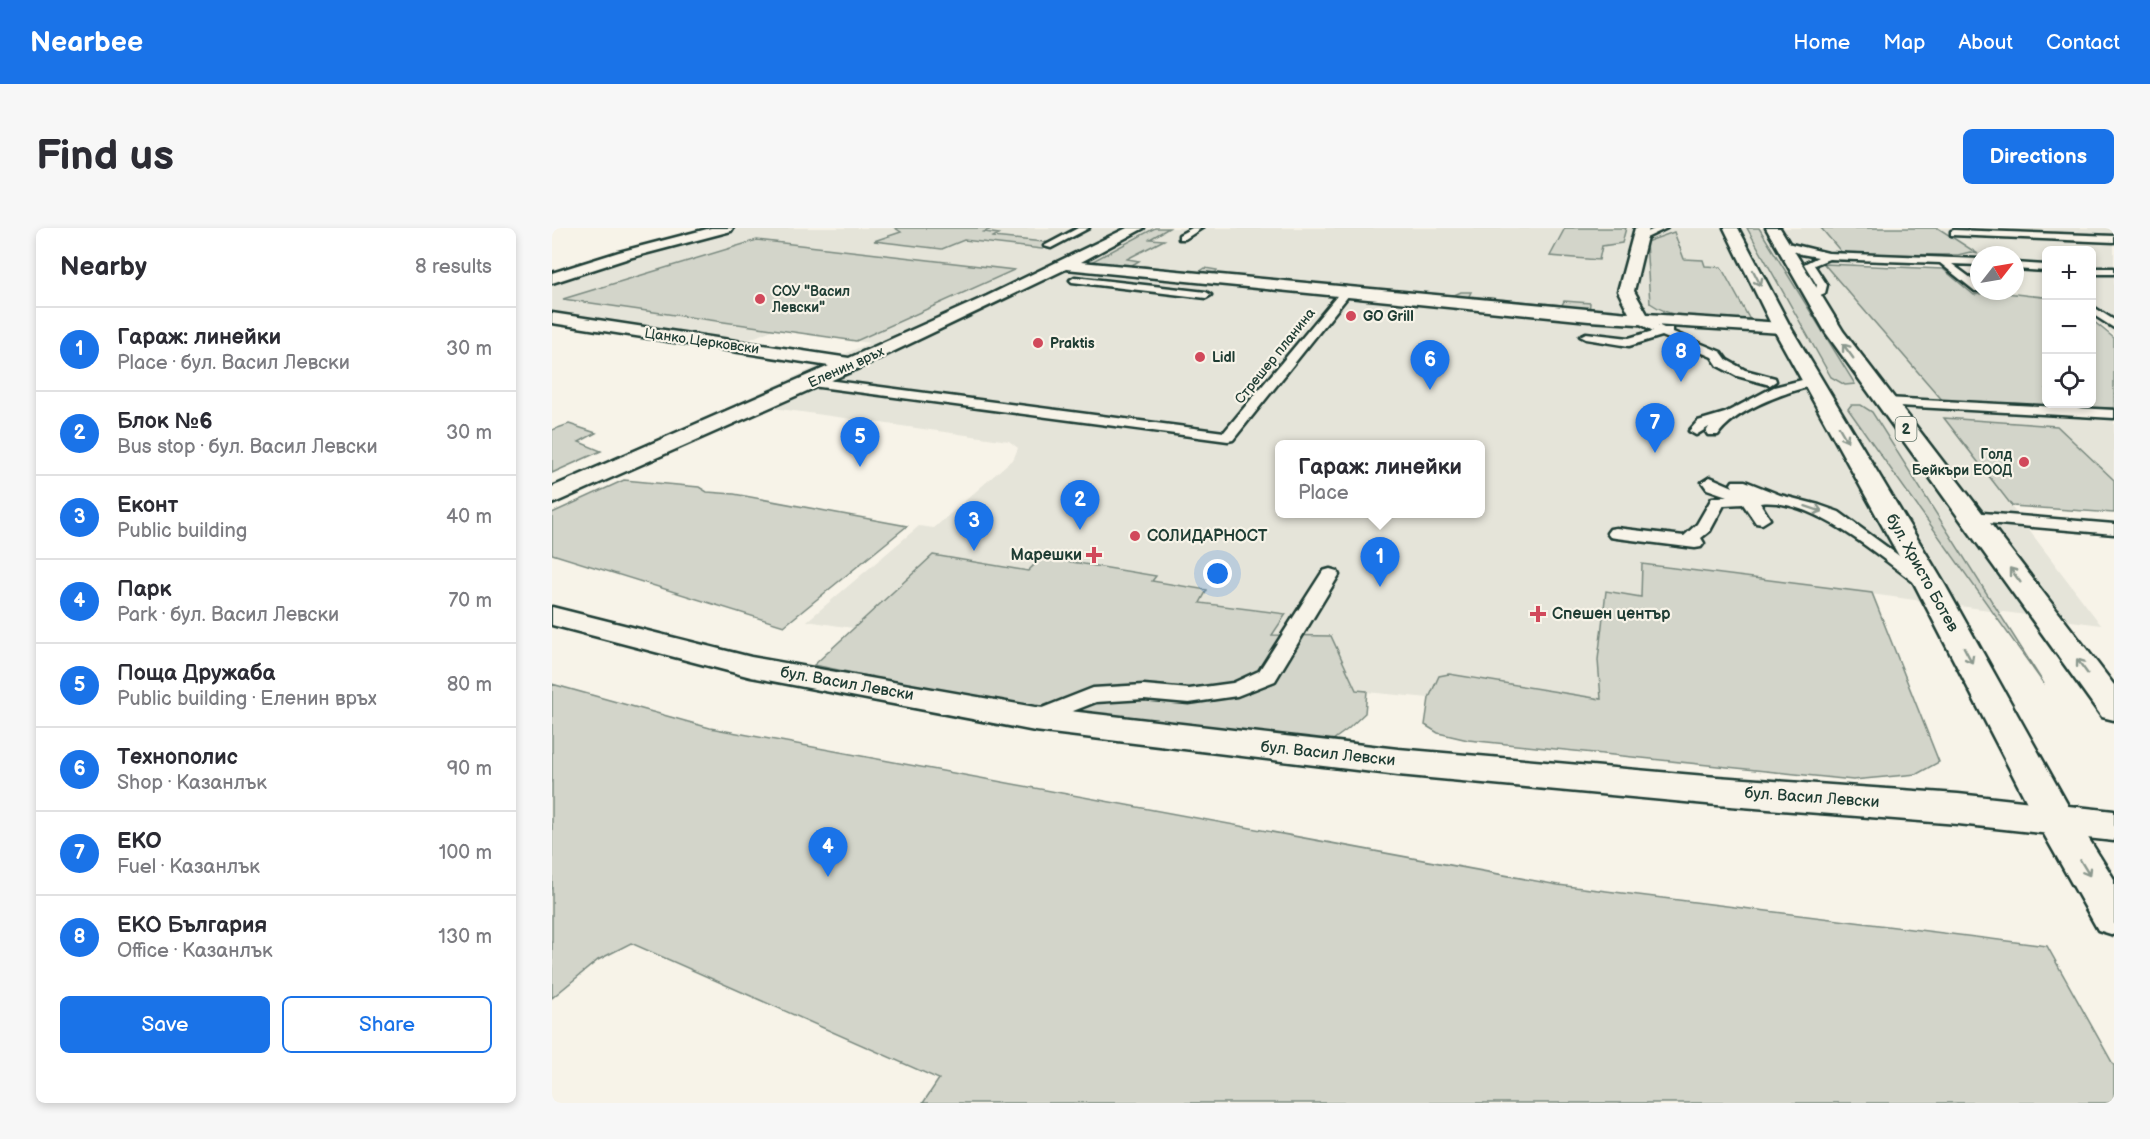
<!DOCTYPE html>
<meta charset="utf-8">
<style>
:root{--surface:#fff;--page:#f7f7f7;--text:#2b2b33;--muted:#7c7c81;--line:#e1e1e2;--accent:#1a73e8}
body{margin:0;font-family:"Balsamiq Sans",sans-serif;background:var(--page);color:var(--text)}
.controls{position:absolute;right:18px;top:18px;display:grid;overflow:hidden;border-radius:9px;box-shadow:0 3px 9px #0003}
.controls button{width:54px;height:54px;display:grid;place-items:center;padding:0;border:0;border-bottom:2px solid var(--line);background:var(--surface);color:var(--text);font:30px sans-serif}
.compass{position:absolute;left:1418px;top:18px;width:54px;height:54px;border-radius:50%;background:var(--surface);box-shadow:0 3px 9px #0003;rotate:59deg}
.you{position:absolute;left:666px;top:346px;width:21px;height:21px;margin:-15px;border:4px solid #fff;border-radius:50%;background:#1a73e8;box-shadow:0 0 0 9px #1a73e833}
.badge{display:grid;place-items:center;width:39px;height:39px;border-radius:50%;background:var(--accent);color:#fff;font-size:20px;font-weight:700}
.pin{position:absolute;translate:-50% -50px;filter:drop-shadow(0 2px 3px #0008)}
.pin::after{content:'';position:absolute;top:32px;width:21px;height:18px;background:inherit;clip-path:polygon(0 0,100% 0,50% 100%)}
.popup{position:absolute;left:723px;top:212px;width:210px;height:78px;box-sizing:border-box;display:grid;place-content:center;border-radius:9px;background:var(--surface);filter:drop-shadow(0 2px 4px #0005);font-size:20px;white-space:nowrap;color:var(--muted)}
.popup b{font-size:22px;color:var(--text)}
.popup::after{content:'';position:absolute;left:50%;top:100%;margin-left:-12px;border:12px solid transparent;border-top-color:var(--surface)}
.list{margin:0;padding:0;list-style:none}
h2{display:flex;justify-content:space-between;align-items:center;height:78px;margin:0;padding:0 24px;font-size:26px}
h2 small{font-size:20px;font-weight:400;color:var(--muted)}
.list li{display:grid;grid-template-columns:39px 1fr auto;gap:18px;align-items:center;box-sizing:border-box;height:84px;padding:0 24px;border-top:2px solid var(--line)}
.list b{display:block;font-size:22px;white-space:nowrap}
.list p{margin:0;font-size:20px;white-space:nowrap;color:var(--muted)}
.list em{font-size:20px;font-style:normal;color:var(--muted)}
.actions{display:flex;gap:12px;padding:18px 24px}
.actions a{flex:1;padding:14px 0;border:2px solid var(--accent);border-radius:9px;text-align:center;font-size:21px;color:var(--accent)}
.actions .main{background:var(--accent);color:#fff}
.icon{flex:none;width:33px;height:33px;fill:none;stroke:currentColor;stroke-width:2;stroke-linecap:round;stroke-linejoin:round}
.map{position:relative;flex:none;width:1562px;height:875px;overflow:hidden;border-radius:9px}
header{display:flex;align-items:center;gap:36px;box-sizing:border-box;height:84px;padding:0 30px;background:var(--accent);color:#fff}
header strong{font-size:28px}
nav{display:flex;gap:33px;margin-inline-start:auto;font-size:21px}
.intro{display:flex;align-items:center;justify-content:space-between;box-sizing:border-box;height:144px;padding:0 36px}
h1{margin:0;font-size:42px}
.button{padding:15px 27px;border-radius:9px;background:var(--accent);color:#fff;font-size:21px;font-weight:700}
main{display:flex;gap:36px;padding:0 36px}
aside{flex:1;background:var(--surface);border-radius:9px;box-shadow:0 3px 9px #0003}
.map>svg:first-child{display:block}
.built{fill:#e5e4d9;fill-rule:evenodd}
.green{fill:#d3d5ca;stroke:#79897f;stroke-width:1.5}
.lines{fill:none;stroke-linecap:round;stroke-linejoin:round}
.service-casing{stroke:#1f3d34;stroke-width:5}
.minor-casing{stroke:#1f3d34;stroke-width:5}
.secondary-casing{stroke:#1f3d34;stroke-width:5}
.trunk-casing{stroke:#1f3d34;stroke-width:5}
.service{fill:#f7f3e8;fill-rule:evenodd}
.minor{fill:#f7f3e8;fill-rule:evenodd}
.secondary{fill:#f7f3e8;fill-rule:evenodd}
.trunk{fill:#f7f3e8;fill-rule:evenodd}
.oneway{stroke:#8b988e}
.poi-dot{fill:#d1495b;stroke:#f7f3e8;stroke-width:2}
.labels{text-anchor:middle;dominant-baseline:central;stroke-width:4.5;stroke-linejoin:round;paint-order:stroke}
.far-poi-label{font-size:14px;font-weight:bold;fill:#1f3d34;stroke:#f7f3e8;text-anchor:start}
.far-street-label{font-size:14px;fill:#1f3d34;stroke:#f7f3e8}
.shield{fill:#f7f3e8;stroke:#60746a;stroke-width:1.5}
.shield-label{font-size:15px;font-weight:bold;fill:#1f3d34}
.poi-label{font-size:16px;font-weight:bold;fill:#1f3d34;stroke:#f7f3e8;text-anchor:start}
.street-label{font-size:16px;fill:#1f3d34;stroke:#f7f3e8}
</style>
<header>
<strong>Nearbee</strong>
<nav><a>Home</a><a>Map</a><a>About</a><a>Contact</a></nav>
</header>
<div class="intro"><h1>Find us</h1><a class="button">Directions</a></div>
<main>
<aside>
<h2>Nearby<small>8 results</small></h2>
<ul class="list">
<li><span class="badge">1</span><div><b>Гараж: линейки</b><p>Place · бул. Васил Левски</p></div><em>30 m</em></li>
<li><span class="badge">2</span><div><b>Блок №6</b><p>Bus stop · бул. Васил Левски</p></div><em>30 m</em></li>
<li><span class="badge">3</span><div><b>Еконт</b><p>Public building</p></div><em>40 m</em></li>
<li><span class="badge">4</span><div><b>Парк</b><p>Park · бул. Васил Левски</p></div><em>70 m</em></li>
<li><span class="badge">5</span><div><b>Поща Дружаба</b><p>Public building · Еленин връх</p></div><em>80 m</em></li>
<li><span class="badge">6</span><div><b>Технополис</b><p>Shop · Казанлък</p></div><em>90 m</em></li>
<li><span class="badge">7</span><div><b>EKO</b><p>Fuel · Казанлък</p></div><em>100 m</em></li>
<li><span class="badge">8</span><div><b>ЕКО България</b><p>Office · Казанлък</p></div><em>130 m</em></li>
</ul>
<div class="actions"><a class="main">Save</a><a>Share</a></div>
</aside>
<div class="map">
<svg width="1562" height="875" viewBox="0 0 1562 875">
<rect width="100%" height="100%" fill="#f7f3e8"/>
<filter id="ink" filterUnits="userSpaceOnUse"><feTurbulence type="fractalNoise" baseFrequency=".0167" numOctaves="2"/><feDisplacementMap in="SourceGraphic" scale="12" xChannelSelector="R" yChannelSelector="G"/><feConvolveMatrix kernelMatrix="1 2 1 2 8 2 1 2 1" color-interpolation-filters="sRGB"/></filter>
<g filter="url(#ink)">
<!-- built -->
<path class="built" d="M188 0H1269L1280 14 1305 37H1273L1487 180H1562V252L1505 198 1392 190 1549 397 1090 335 1089 369 1054 364 1046 432 1049 471 897 446 887 448 877 470 804 463 755 470 255 393 367 298 382 300 462 230 466 220 457 213 185 175 317 115 222 101 189 115 0 86V56ZM728 216H928V286H728Z
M1387 0H1562V107L1540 90V22H1494V69L1461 68 1455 63H1463V27H1427V43L1406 27 1420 22Z"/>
<!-- green -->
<path class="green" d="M343 0H442L432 4 447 6 441 9 502 15 490 21 412 12 390 21 322 13 349 4Z
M603 0H617L598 11 612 12 575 31 587 33 580 37 647 44 653 40 665 42 664 44 653 47 539 34Z
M1013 0H1074L1070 15 1050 18 1047 32 998 28Z
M1195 0H1207L1303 156 1293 157 1279 149Z
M1269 0H1386L1426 26 1418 24 1406 27 1291 26Z
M1122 4 1132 31 1151 32 1153 38 1169 39 1198 92 1191 94C1159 91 1125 94 1098 75L1094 14Z
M205 12 462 42 304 113 11 71Z
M1272 36 1391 41 1422 67C1448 61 1468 68 1494 69V176H1540V92L1562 110V180H1487L1392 174Z
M909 64H919L917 68 1010 77 1012 73 1038 75 1037 84 902 70 900 68Z
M1299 177H1309L1320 184 1492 456 1296 181Z
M1392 190 1505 198 1562 252V285L1460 278Z
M17 196 44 205 27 214 49 223 0 245V202Z
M72 252 147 259 155 264 182 266 355 298 232 398 0 326V285Z
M381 327 476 343 490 329 604 348 600 353 655 362 648 375 734 386 720 407 779 408 804 462 815 463 813 485 796 501 770 520 491 484 262 437Z
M1090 336 1320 365 1387 534 1365 546 1301 552 916 512 886 505 873 497 877 470 887 448 897 446 1049 471 1046 432 1054 363 1089 369Z
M0 456 158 500 1006 657 1495 718 1562 838V875H371L387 851 79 715 46 732 0 770Z"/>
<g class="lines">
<defs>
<path id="service" d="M526 0H537L499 20 492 18Z
M640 0H650L633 11H627V7Z
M1104 0H1115L1090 12 1083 10Z
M1402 2 1562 8V14L1399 7V3Z
M1227 13 1276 25 1427 31V37L1400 36 1427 56V63H1431H1423L1388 35 1277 31 1262 37 1275 57 1273 65 1261 70 1256 67 1264 61 1265 57 1252 36 1266 29 1249 26 1227 17Z
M1463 35 1494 37V43L1463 41Z
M1540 40H1562V46H1540Z
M523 49 654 64 659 67 654 70 520 54 518 52Z
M793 62 798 65 797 67 681 212 676 213 260 158 254 154 260 150 672 204 789 63Z
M1540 78 1562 92V100L1540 86Z
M1089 89 1112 100H1121V104L1169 124 1175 132 1193 142 1223 150 1224 153 1218 157 1185 148 1166 138 1160 129 1110 108 1077 118 1034 111 1028 108 1034 105 1077 110 1101 103 1085 94 1083 92Z
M1250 152 1256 156 1255 159C1228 166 1181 184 1166 207H1156L1154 204 1157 199 1144 207 1137 203 1146 193 1173 185 1222 159Z
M1334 170 1562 182V190L1329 177 1327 174Z
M1158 249 1181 259 1179 256 1181 253H1193L1228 267 1267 277 1287 284 1387 357 1385 361H1371C1329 330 1262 269 1208 275L1218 291 1210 296 1204 295 1191 276 1172 277 1158 303 1149 310 1152 315 1149 319 1143 320 1064 310 1058 309 1055 305 1058 301 1064 300 1132 308 1145 296 1160 270 1175 268 1155 261 1150 254Z
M1419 284 1562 296V306L1413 293 1411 289Z
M778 341 785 343 787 347 723 453 685 468 637 475 592 471 544 474 483 498 475 496 472 491 475 486 541 460 592 457 637 461 681 455 707 443 771 343Z"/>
<path id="minor" d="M159 0H181L179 3 77 30 0 55V45L67 24Z
M575 0H592L529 34 1077 85 1066 63 1083 0H1097L1082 63 1095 86 1230 95 1236 96 1239 100 1236 104 1230 105 1037 93 514 41 307 140 0 276V259L277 138 0 95V85L297 130 435 68Z"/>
<path id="secondary" d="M0 379 199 429 483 479 846 521 1165 549 1406 566 1562 583V613L1406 596 1165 577 846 547 483 503 199 449 0 397Z"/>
<path id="trunk" d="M1172 0H1186L1239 100 1393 357 1518 581 1562 651V707L1546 702 1484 592 1363 357 1221 100Z
M1214 0H1228L1291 103 1562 457V492L1550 489 1274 105Z"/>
</defs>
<!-- service casing -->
<use href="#service" class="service-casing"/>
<!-- minor casing -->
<use href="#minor" class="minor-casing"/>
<!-- secondary casing -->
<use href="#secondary" class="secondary-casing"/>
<!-- trunk casing -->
<use href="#trunk" class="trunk-casing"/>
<!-- service -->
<use href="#service" class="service"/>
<!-- minor -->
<use href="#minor" class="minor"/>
<!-- secondary -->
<use href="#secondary" class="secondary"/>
<!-- trunk -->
<use href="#trunk" class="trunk"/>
</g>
<!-- one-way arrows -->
<defs><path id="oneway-shaft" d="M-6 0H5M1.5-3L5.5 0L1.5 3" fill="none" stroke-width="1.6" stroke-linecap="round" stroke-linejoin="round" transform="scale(1.5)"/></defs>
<g class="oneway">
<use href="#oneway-shaft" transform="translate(1205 50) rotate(63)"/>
<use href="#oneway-shaft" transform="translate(1296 123) rotate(-126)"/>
<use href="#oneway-shaft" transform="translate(1291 206) rotate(60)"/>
<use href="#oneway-shaft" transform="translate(1262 281) rotate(18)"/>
<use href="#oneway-shaft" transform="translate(1463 347) rotate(-127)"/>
<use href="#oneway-shaft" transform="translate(1416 427) rotate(62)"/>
<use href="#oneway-shaft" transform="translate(1530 438) rotate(-126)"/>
<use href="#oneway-shaft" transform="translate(1533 640) rotate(59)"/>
</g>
</g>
<!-- markers -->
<g class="poi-dot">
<circle cx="208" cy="71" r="6"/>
<circle cx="799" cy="88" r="6"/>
<circle cx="486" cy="115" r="6"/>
<circle cx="648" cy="129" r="6"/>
<circle cx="1472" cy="234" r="6"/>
<circle cx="583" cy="308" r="6"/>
<path d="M539 318h6v6h6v6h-6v6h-6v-6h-6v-6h6z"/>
<path d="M983 377h6v6h6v6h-6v6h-6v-6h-6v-6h6z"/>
</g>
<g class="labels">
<!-- far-poi labels -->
<g class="far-poi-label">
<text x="220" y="63">СОУ "Васил<tspan x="220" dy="16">Левски"</tspan></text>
<text x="811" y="88">GO Grill</text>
<text x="498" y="115">Praktis</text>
<text x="660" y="129">Lidl</text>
<text x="1460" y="226" text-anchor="end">Голд<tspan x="1460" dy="16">Бейкъри ЕООД</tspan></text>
</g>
<!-- far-street labels -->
<g class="far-street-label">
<text transform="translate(150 113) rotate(8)">Цанко Церковски</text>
<text transform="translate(723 128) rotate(-51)">Стрешер планина</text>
<text transform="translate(294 139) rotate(-24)">Еленин връх</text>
</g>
<!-- shield labels -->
<rect class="shield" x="1343.5" y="189" width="21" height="24" rx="4.5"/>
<g class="shield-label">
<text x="1354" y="201">2</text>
</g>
<!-- poi labels -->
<g class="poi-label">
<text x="595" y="308">СОЛИДАРНОСТ</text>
<text x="530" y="327" text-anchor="end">Марешки</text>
<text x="1000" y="386">Спешен център</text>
</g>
<!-- street labels -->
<g class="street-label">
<text transform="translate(1370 345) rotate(61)">бул. Христо Ботев</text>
<text transform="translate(295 456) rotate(10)">бул. Васил Левски</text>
<text transform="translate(776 526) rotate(6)">бул. Васил Левски</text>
<text transform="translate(1260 570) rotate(4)">бул. Васил Левски</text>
</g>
</g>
</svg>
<div class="controls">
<button>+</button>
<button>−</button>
<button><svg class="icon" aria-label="locate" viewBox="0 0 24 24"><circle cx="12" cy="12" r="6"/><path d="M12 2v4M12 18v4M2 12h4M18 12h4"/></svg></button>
</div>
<svg class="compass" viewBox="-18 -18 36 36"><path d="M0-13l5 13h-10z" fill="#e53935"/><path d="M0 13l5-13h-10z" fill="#7c7c81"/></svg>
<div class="you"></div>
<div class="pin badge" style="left:828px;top:359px">1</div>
<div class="popup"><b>Гараж: линейки</b>Place</div>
<div class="pin badge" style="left:528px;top:302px">2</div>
<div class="pin badge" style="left:422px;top:323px">3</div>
<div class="pin badge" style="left:276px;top:649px">4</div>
<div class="pin badge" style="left:308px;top:239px">5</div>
<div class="pin badge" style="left:878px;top:162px">6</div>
<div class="pin badge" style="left:1103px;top:225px">7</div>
<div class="pin badge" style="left:1129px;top:154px">8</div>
</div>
</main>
